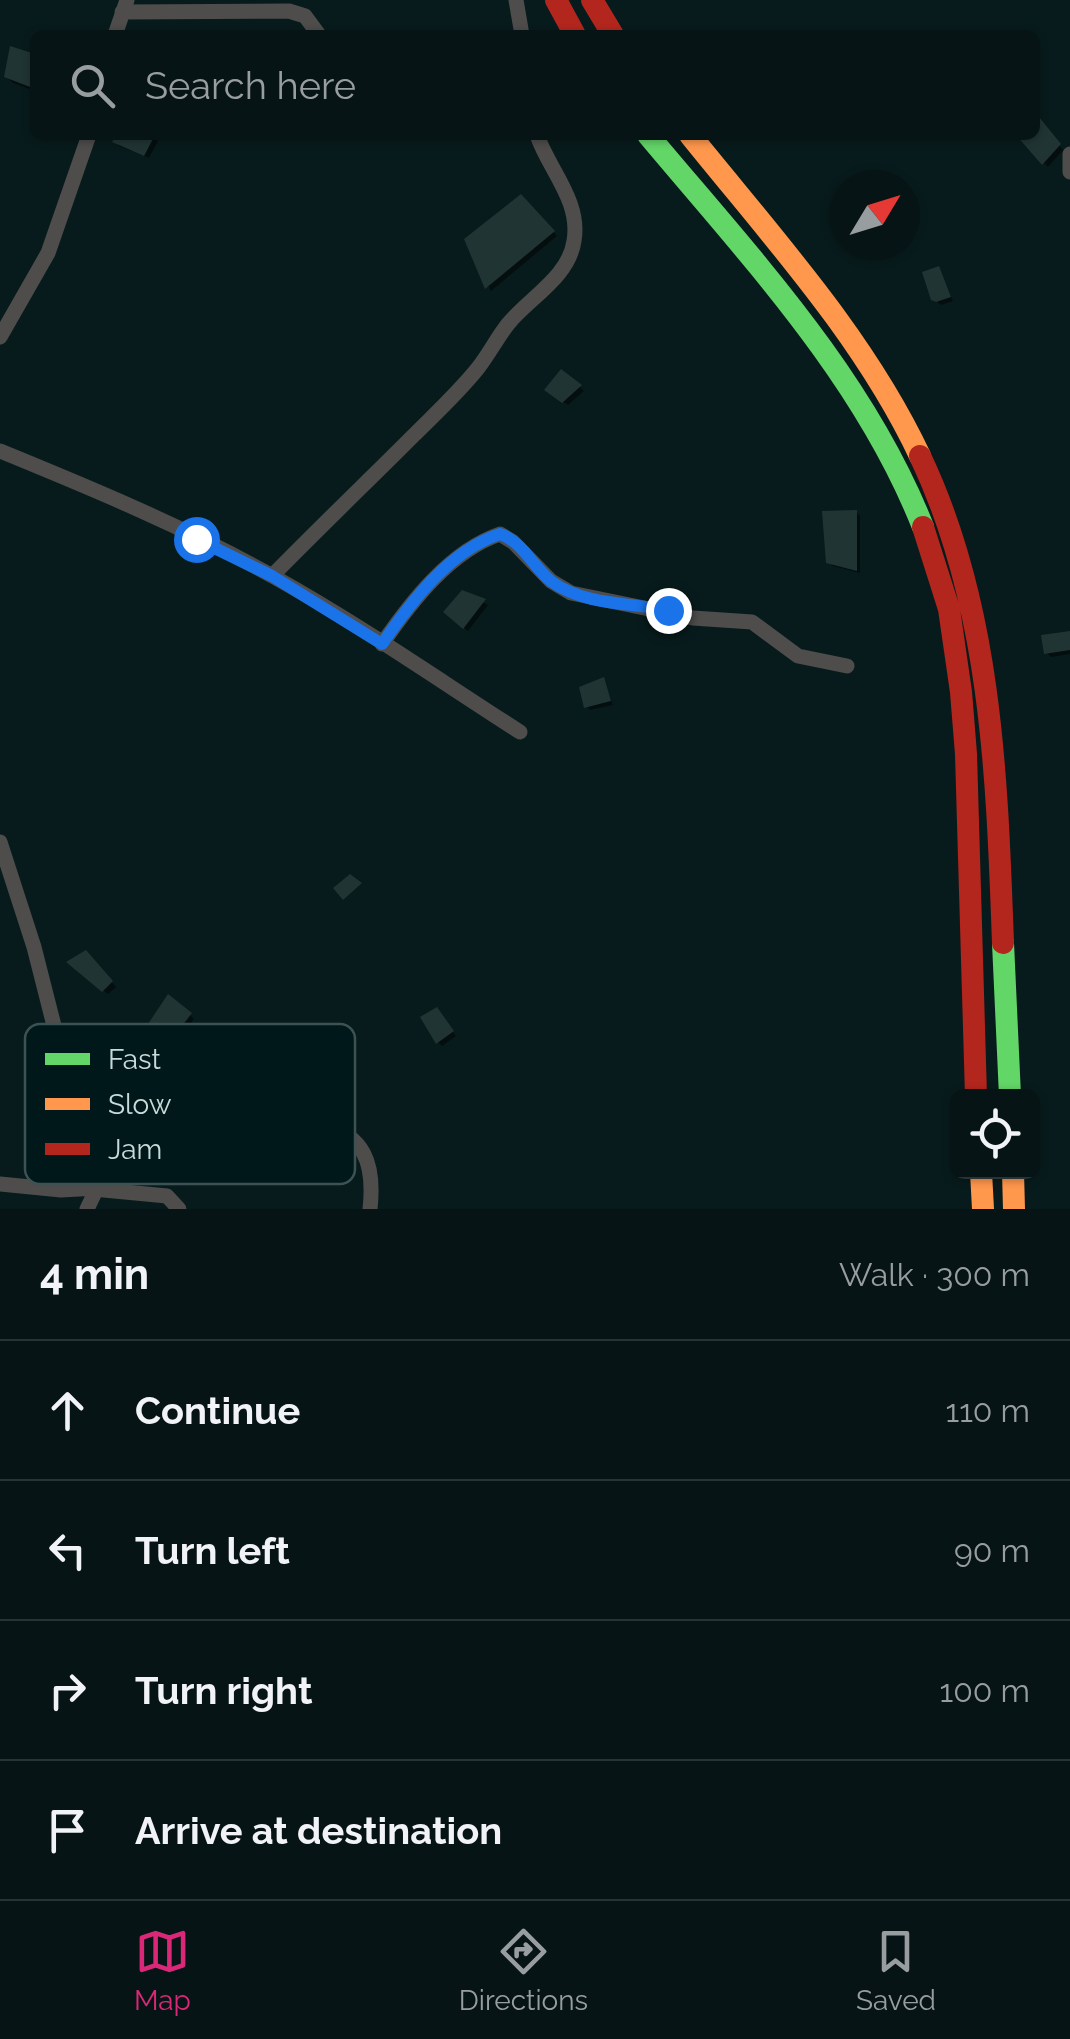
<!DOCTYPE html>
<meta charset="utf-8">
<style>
:root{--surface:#061415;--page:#142122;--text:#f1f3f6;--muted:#989ea0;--line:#273334;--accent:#db2777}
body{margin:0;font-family:Raleway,sans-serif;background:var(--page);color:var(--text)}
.controls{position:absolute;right:30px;bottom:30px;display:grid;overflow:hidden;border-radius:15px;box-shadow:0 2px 8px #0004}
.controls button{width:90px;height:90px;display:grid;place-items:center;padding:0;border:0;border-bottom:2px solid var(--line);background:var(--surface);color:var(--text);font:50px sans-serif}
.compass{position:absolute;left:830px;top:170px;width:90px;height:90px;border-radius:50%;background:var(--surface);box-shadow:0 2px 8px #0004;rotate:52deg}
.stop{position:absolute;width:30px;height:30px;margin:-22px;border:8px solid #1a73e8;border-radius:50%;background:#fff}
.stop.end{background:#1a73e8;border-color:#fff;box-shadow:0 2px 10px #0008}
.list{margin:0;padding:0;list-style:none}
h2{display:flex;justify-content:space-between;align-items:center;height:130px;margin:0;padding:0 40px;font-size:42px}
h2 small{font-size:32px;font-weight:400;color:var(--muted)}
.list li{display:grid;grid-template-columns:65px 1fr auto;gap:30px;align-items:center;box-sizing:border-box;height:140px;padding:0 40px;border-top:2px solid var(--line)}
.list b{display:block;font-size:38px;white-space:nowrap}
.list em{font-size:32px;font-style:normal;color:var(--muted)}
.icon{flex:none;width:55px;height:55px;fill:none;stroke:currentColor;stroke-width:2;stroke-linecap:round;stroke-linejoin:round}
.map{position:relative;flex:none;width:1070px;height:1209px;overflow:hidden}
.search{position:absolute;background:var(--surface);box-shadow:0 2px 8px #0004;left:30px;right:30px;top:30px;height:110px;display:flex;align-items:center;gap:25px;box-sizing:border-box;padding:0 35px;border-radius:15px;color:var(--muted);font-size:38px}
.sheet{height:690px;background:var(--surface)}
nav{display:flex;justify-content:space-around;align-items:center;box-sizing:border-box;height:140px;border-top:2px solid var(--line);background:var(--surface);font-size:28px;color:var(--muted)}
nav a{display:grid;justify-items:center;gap:5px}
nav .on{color:var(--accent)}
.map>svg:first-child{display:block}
.shadow{fill:#0007}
.building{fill:#213434}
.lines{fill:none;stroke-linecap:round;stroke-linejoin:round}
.street{stroke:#4e4d4b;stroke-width:15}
.fast{stroke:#63d668;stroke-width:22}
.slow{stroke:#ff974d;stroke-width:22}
.jam{stroke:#b3261e;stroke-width:22}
.route{stroke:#1a73e8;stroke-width:12}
.key{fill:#001819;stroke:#3c5253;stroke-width:2.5}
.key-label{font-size:28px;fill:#c8dbdb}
</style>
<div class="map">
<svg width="1070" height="1209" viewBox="0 0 1070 1209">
<rect width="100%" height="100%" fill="#081b1c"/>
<!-- shadow -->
<path class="shadow" d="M12 49 35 56V91L13 83 6 76Z
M1035 115 1063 150 1048 167 1019 135H1035Z
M118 135H161L149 158 119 146 115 142Z
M521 198 557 236 491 291 467 240Z
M938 269 953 301 941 305 934 299Z
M562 372 584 391 568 405 551 394Z
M856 512 860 516V573L833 566 828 562Z
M463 593 488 605 468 631 446 612Z
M1070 633V654L1051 657 1047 653Z
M603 680 613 705 590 710 586 706Z
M86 954 116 987 108 994 70 963Z
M440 1014 456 1036 442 1046 438 1042Z
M190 1015 194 1019 167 1055 147 1039Z"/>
<!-- building -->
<path class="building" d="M10 46 35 54 30 87 4 77Z
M1035 112 1061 144 1042 165 1016 135H1035Z
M116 135H155L144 156 112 142Z
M521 194 555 231 485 289 464 239Z
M939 266 951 297 936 302 931 300 922 272Z
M561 369 582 385 562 403 544 390Z
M857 510V571L826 563 822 511Z
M462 590 486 599 463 629 443 612Z
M1070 631V650L1044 654 1041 635Z
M604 677 611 701 584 708 579 687Z
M350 874 362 883 343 900 333 888Z
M86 950 113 981 102 992 66 962Z
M168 994 192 1013 161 1053 140 1036Z
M437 1007 454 1031 436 1044 420 1017Z"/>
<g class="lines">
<!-- street -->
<path class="street" d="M516 0 522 35
M122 12 289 11 305 16 319 35
M115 35 127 0
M1070 154V172
M0 337 48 253 89 135
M0 451C93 489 189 529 276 578 360 625 439 680 520 732
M272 576C319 528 367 482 414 435 435 414 459 392 478 368 489 354 497 338 508 324 529 298 569 277 574 241 581 201 549 170 537 135
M382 644C411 602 450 551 500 534L513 542 551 581 571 593 693 618 752 622 798 656 847 666
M0 842 34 947 94 1183 104 1190 167 1196 179 1209
M319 1122C365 1136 375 1163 370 1209
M0 1184 61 1190 97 1188
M87 1209 97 1188"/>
<!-- fast -->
<path class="fast" d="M648 135C750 257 864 377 923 527
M1003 943 1010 1096"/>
<!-- slow -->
<path class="slow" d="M690 135C772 237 864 337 920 456
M981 1172 983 1209
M1013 1172 1014 1209"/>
<!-- jam -->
<path class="jam" d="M556 0 575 35
M592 0 613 35
M920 456C992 607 997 778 1003 943
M923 527 949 609 961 692 966 754 976 1096"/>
</g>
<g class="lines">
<!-- route -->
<path class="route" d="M196 539 272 576 382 644C411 602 450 550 500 534 522 541 534 568 552 582 584 605 630 603 668 610"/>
</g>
<!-- legend -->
<rect x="25" y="1024" width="330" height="160" rx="15" class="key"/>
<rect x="45" y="1053" width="45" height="12" fill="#63d668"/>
<rect x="45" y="1098" width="45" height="12" fill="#ff974d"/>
<rect x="45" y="1143" width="45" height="12" fill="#b3261e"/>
<g class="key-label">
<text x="108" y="1069">Fast</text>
<text x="108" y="1114">Slow</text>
<text x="108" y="1159">Jam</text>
</g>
</svg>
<div class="controls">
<button><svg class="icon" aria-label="locate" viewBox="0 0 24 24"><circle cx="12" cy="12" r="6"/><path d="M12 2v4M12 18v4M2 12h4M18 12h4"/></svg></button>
</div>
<svg class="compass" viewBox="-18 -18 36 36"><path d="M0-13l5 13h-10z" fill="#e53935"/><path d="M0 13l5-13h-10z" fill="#989ea0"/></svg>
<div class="stop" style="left:196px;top:539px"></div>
<div class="stop end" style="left:668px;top:610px"></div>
<div class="search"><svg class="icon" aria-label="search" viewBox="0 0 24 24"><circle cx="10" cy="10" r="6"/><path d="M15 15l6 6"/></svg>Search here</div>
</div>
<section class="sheet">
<h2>4 min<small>Walk · 300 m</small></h2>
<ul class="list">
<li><svg class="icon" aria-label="ahead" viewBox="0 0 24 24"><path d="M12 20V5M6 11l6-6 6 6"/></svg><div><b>Continue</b></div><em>110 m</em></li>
<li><svg class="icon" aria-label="left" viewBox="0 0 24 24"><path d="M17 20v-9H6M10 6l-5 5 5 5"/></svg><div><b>Turn left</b></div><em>90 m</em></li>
<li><svg class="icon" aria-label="right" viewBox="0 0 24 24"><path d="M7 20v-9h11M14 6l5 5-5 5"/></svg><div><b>Turn right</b></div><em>100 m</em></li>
<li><svg class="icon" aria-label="arrive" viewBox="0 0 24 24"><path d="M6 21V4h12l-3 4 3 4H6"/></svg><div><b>Arrive at destination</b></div></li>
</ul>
</section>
<nav>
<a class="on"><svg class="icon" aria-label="map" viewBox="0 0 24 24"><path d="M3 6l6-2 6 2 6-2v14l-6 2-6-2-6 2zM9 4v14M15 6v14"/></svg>Map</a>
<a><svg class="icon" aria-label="directions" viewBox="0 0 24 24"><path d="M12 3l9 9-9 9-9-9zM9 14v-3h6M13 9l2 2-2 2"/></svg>Directions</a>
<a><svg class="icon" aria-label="saved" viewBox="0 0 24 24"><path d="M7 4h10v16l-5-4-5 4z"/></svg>Saved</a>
</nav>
